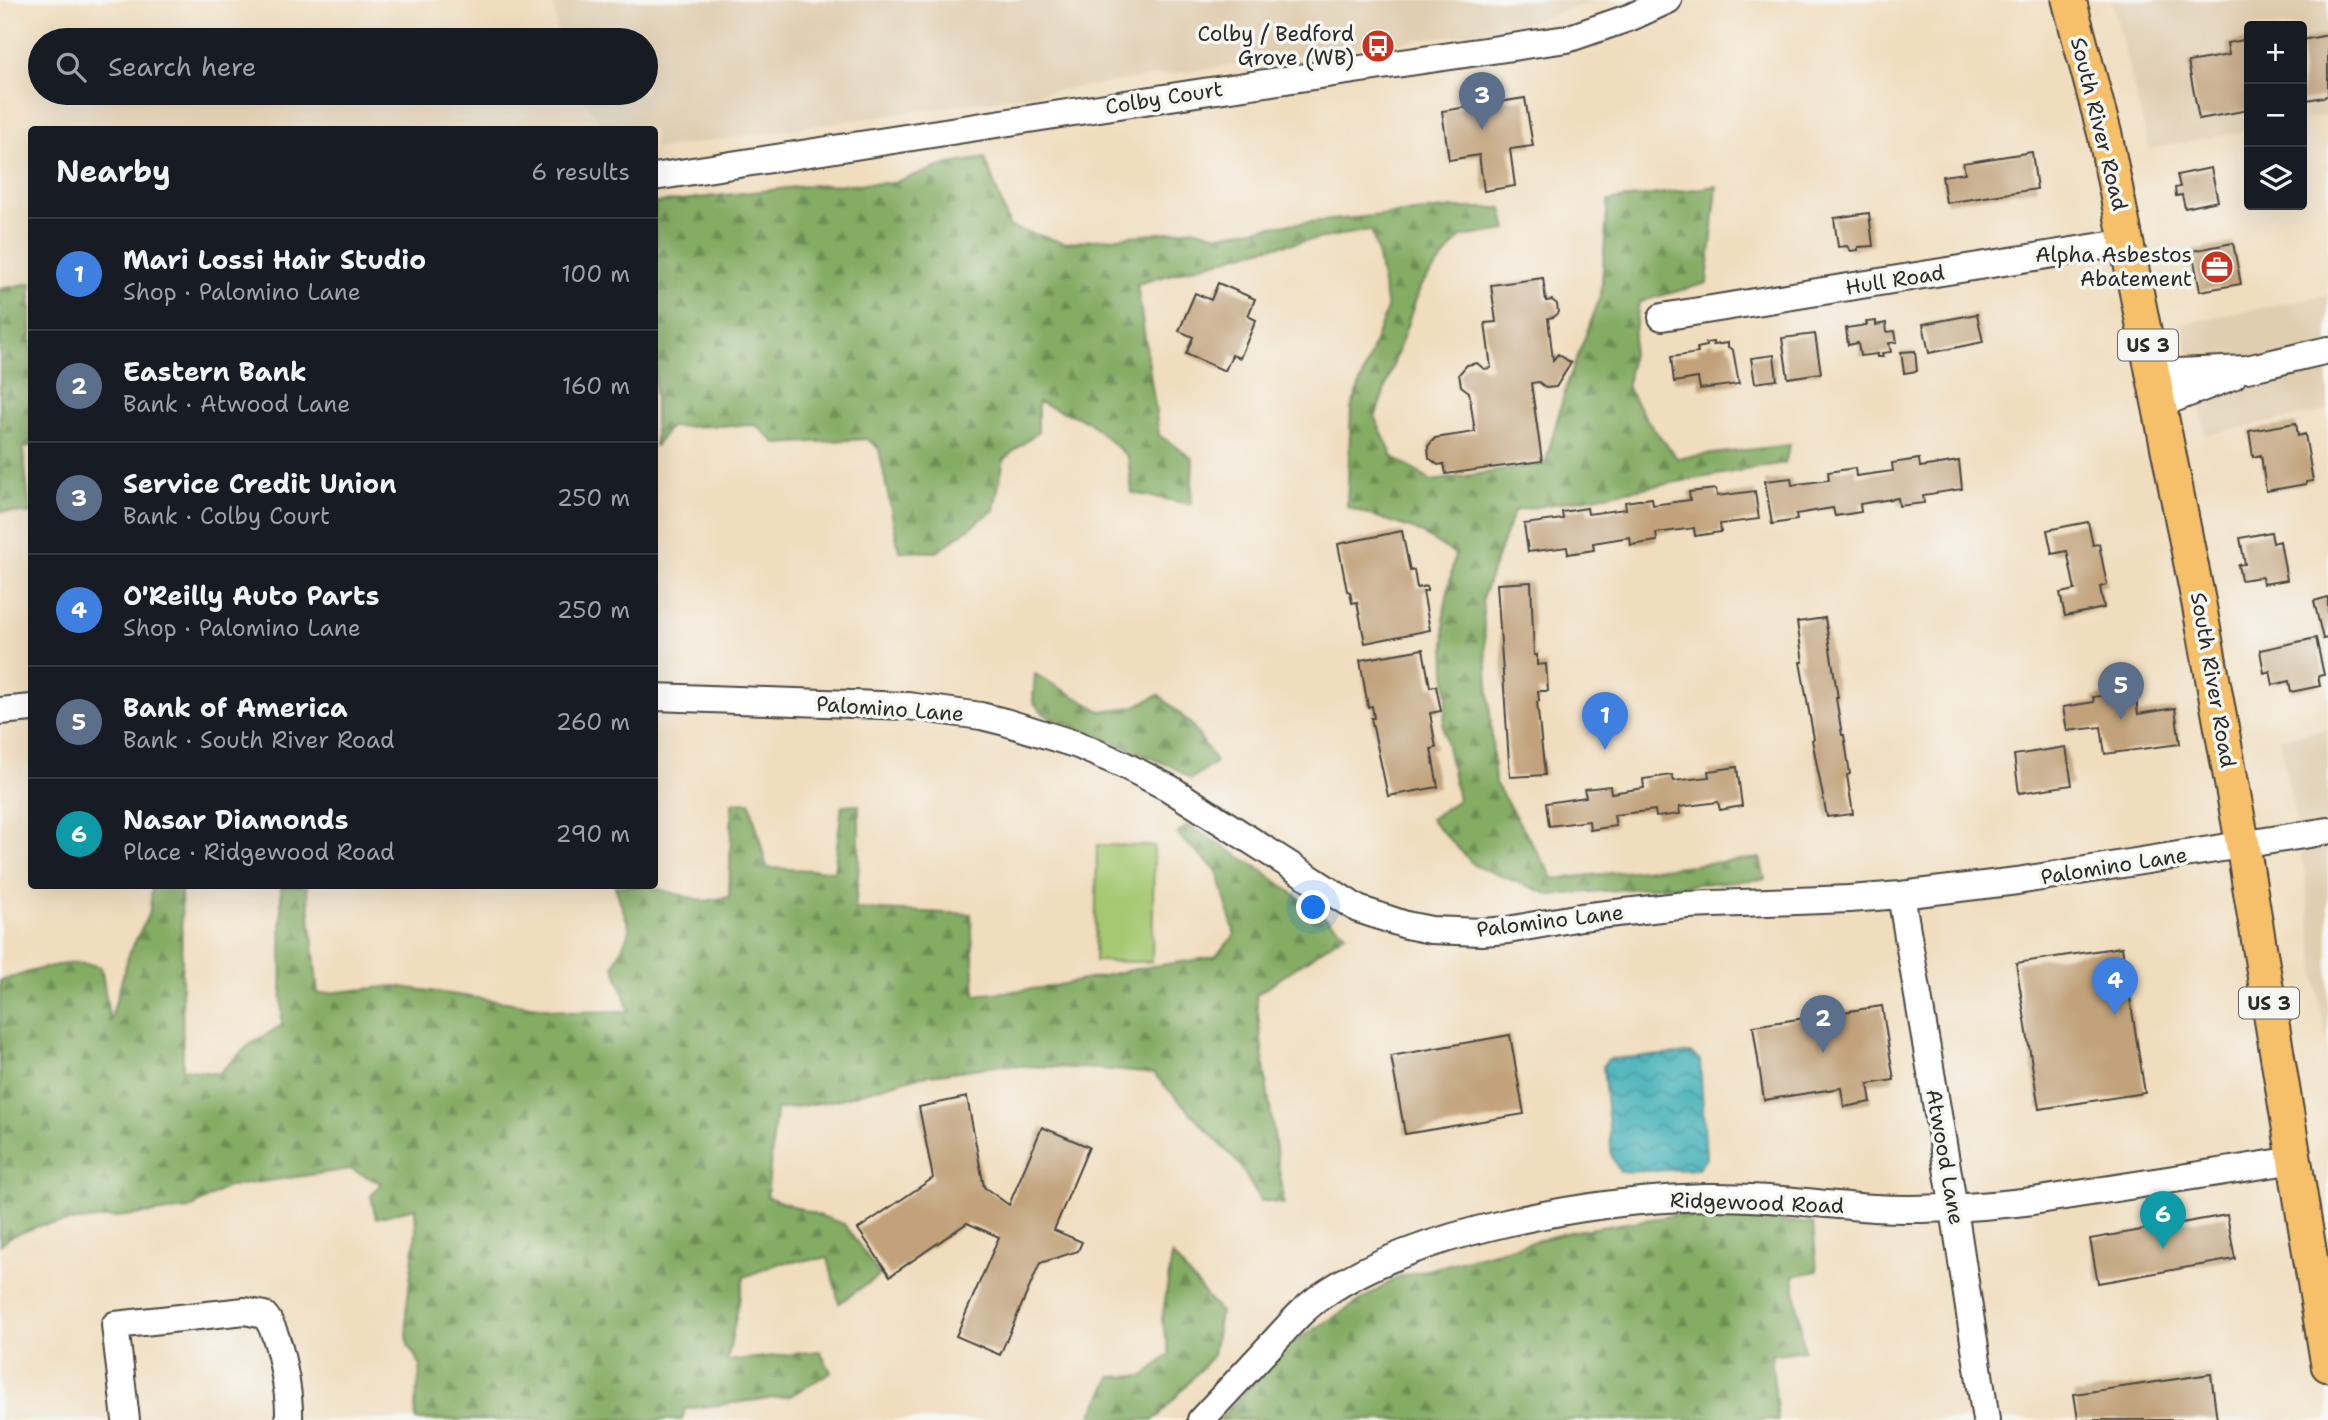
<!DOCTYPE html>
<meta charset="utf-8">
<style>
:root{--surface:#171b24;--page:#242831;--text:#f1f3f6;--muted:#9ea1a6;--line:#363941;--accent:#b45309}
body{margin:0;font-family:"Shantell Sans",sans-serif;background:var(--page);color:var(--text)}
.controls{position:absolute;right:21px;top:21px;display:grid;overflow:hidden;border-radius:7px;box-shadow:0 7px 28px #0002}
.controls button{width:63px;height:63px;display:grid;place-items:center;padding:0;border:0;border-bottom:2px solid var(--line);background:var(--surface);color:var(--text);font:35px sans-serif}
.you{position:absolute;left:1314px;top:908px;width:24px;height:24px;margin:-18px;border:5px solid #fff;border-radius:50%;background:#1a73e8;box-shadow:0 0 0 10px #1a73e833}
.badge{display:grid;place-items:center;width:46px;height:46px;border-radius:50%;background:var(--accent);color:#fff;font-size:23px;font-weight:700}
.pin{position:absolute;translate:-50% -58px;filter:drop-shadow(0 2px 4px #0008)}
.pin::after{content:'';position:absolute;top:37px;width:24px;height:21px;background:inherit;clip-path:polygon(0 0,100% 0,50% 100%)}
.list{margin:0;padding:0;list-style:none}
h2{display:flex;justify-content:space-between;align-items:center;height:91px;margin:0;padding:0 28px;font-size:30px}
h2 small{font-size:23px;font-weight:400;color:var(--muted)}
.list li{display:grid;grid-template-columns:46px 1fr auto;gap:21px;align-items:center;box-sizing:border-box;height:112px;padding:0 28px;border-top:2px solid var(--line)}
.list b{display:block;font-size:26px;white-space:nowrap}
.list p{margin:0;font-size:23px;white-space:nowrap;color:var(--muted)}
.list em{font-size:23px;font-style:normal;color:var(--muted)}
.icon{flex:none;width:38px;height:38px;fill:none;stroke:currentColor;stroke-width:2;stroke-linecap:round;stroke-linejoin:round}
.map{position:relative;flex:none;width:2328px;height:1420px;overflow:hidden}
.search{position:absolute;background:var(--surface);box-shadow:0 7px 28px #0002;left:28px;top:28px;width:630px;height:77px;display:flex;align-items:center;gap:18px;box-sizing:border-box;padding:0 24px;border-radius:38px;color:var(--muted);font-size:26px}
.panel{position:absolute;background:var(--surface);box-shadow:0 7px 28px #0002;left:28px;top:126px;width:630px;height:763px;border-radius:7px}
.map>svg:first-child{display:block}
.built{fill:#e0ceb1}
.forest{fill:url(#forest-firs);stroke:#586c47;stroke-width:2}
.garden{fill:#a5c871;stroke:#687a4e;stroke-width:2}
.water{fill:url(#water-waves);stroke:#356e71;stroke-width:2}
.building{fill:#c1a27a}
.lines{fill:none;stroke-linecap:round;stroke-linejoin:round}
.minor-casing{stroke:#494641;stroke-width:30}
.major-casing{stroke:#494641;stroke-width:37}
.minor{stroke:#fff;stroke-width:26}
.major{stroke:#f6c06b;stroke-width:33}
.labels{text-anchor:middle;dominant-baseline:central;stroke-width:7;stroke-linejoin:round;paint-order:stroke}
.shield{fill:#f6f6f2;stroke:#686867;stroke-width:2}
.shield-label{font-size:19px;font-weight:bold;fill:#2b2b2b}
.poi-label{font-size:21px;fill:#2b2b2b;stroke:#f6f6f2;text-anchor:end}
.street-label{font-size:21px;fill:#2b2b2b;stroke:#f6f6f2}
</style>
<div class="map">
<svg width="2328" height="1420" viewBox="0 0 2328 1420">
<defs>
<pattern id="forest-firs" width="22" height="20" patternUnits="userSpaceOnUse" patternTransform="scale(1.75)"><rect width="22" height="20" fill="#84ac63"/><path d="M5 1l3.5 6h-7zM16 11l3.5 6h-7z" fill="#6c8c52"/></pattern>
<pattern id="water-waves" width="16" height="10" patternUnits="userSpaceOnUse" patternTransform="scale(1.75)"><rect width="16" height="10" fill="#3fb0b7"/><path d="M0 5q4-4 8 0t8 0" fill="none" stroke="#358f95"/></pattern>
</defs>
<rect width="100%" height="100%" fill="#f6f6f2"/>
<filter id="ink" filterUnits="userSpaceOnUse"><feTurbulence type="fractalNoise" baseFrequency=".0143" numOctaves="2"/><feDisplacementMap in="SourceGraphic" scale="14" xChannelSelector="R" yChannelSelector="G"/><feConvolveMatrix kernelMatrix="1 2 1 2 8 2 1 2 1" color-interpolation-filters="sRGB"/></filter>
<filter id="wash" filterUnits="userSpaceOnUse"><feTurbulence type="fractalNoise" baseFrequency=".00686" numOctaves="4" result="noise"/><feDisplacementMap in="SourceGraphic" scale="28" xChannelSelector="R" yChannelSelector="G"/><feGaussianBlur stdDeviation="1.57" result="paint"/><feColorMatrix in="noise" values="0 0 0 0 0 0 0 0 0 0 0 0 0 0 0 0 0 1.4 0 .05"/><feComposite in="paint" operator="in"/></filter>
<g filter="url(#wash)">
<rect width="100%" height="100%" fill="#f0ddbe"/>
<!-- built -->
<path class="built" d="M552 0H1598L1510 28 1301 55 655 149 654 130 605 129 580 93H646V40H559Z
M2112 0H2328V115L2302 120V26H2249V130L2149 149Z
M2328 295V411L2205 435 2183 323Z
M2328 729V1048L2317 988 2304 868 2280 738Z"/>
<!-- forest -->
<path class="forest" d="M985 158 1010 227 1065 243 1196 229 1218 235 1279 225 1455 208H1502L1507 230 1461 237 1421 285 1375 418 1393 457 1432 481 1545 464 1567 384 1601 295 1608 201 1717 186 1707 283 1639 302 1627 387 1647 420 1677 458 1790 445 1785 463 1514 511 1482 599 1495 783 1554 879 1760 858 1765 879 1551 895 1475 866 1430 819 1458 800 1443 726 1447 698 1444 613 1455 554 1416 530 1347 507 1351 409 1387 308 1377 251 1371 230 1264 248 1137 284 1159 435 1193 459 1191 504 1132 493 1128 457 1088 421 1038 402V432L1004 459 994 510 937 552 899 551 879 449 867 439 777 444 756 425 670 427 655 446V203L814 185 892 183 949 164Z
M31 283V446L23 448 30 514 0 511V289Z
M1035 674 1101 711 1133 707 1159 695 1191 724 1216 762 1191 779 1171 766 1045 715 1033 702Z
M750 802 767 868 834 871 842 805H859V865L855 909 971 914 975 995 1050 987 1141 968 1215 957 1235 935 1217 871 1177 834 1188 825 1260 869 1346 933 1256 995 1264 1067 1284 1204 1260 1200 1239 1164 1154 1074 1103 1069 1002 1065 916 1077 837 1100 776 1110 767 1197 844 1224 880 1275 839 1303 828 1258 780 1263 744 1277 727 1361 820 1351 831 1372 790 1396 685 1409 682 1420H416L415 1406 421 1365 408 1346 406 1313 416 1232 415 1208 376 1218 371 1196 381 1183 351 1169 227 1187 189 1209 41 1225 10 1237 0 1245V981C33 971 67 957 101 967L110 1022 129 954 150 911 152 886H181L183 1069 218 1074 249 1045 282 1025 281 886H307L318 994 395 986 573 1012 629 1011 614 965 630 930 615 886H653V888L704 901 729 897 732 803Z
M1689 1213 1813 1224 1817 1271 1793 1276 1804 1350 1771 1355 1778 1420H1219L1286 1347 1397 1278 1569 1232Z
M1172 1255 1220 1312 1213 1355 1159 1416 1152 1420H1092L1090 1418 1111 1377 1144 1376 1170 1354 1162 1320Z"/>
<!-- garden -->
<path class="garden" d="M1097 845 1154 846 1152 962 1095 961Z"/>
<!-- water -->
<path class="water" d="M1691 1053 1700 1060 1706 1158 1698 1169 1620 1172 1612 1157 1603 1067 1608 1059Z"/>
<g id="blocks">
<!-- building -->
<path class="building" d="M2328 35V96L2302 101V40Z
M2249 39V110L2199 119 2188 62 2229 55 2227 43Z
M1525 98 1533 146 1510 149 1515 186 1484 191 1479 155 1449 160 1442 111Z
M2032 152 2037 189 1946 203 1942 176 1965 173 1963 163Z
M2211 168 2218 201 2185 208 2182 195 2176 196 2175 188 2180 187 2177 175Z
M1869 213 1873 246 1858 247V250L1851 251 1847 246 1838 247 1834 218Z
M2233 243 2241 284 2200 291 2192 251Z
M1543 278 1546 301 1552 300 1557 304 1558 312 1554 317 1548 318 1553 360 1558 354 1571 363 1556 387 1546 388 1539 382 1531 383 1542 461 1446 474 1444 464 1438 465 1429 458 1428 446 1435 438 1475 432 1469 392 1461 386 1459 374 1467 365 1477 363 1484 369 1491 368 1485 323 1496 322 1491 285Z
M1218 283 1255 299 1248 316 1256 320 1240 358 1232 355 1225 371 1186 354 1193 337 1179 331 1195 293 1211 300Z
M1977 314 1983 342 1929 353 1923 324Z
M1876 321V325L1886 323 1887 332 1895 331 1897 342 1889 343 1891 352 1882 353 1883 357H1877V354L1860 356 1858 343 1848 345 1846 328 1867 325 1866 322Z
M1815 334 1821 373 1788 378 1782 338Z
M1713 342V345L1728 343V347L1733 350 1739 384 1700 389 1698 378 1674 382 1671 357 1698 353 1697 348 1707 346 1706 343Z
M1915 351 1917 371 1904 373 1901 352Z
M1774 355 1777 380 1755 383 1751 358Z
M2296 423 2298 436 2305 434 2313 481 2306 482V484L2266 491 2261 455 2253 457 2249 431Z
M1919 459 1920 467 1959 461 1962 489 1923 495 1924 503 1899 506 1898 498 1860 504 1861 512 1835 516 1833 508 1796 514 1797 520 1772 524 1765 481 1791 478 1792 485 1829 480 1828 472 1855 468 1856 476 1893 471 1892 463Z
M1716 489 1717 496 1755 491 1759 519 1720 524 1721 532 1695 536 1694 528 1656 533 1657 541 1631 545 1630 537 1593 543 1594 550 1568 554 1567 547 1528 552 1524 524 1563 519 1562 512 1587 508 1588 514 1626 509 1625 502 1652 498 1653 505 1690 500 1689 492Z
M2088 522 2093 545 2099 544 2107 585 2100 587 2104 608 2065 616 2060 593 2075 590 2067 551 2052 554 2047 530Z
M1402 531 1410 571 1414 570 1417 588 1427 586V591H1423L1430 630 1365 643 1357 602 1352 603 1350 592 1347 591 1338 544Z
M2271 532 2273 543 2280 541 2287 580 2263 584 2262 577 2241 580 2238 565 2245 564 2240 538Z
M1531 582 1534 655H1537V665L1546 664 1548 691H1538L1539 701 1537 702 1545 775 1510 777 1497 584Z
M2328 597V638L2323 639 2314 601Z
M1825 618 1838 698H1836L1842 735H1844L1850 774 1847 775 1853 814 1827 817 1812 740 1814 739 1800 662H1803L1797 622Z
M2316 638 2324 675 2318 676 2320 686 2291 692 2289 681 2273 685 2270 671 2264 673 2260 650Z
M1423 649 1430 687 1436 686 1441 711 1430 713 1436 748 1431 749 1438 787 1388 796 1371 718H1374L1372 706 1368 707 1360 660Z
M2135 691 2138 714 2175 708 2180 744 2105 754 2101 727 2067 731 2063 707 2094 702 2093 697Z
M2066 747 2072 785 2019 793 2014 755Z
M1737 767 1742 806 1720 810 1718 802 1679 807 1680 814 1656 817 1655 810 1614 815 1616 826 1590 830 1589 821 1549 826 1546 803 1586 797 1584 789 1610 786 1611 793 1644 788 1643 779 1672 775 1674 781 1709 777 1708 771Z
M2122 947 2145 1093 2039 1109 2016 963Z
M1882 1006 1894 1080 1868 1084 1871 1102 1844 1107 1841 1088 1764 1100 1753 1026Z
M1510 1035 1524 1114 1405 1134 1391 1056Z
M967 1097 984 1187 1009 1205 1042 1127 1089 1147 1054 1230 1082 1242 1078 1251 1040 1263 1000 1355 956 1336 999 1237 967 1223 890 1276 858 1229 933 1178 919 1107Z
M2227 1215 2235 1259 2098 1283 2090 1239Z
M2211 1374 2217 1420H2078L2074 1394Z"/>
</g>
</g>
<g filter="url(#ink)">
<use href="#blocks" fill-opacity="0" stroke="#494641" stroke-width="2"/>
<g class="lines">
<defs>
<path id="minor" d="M654 177 1203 92 1567 39 1631 17 1668 0
M1662 317 2128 242
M2154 373 2247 369 2328 350
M2160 404 2233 376
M654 697 908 706 981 716 1005 722 1078 745 1124 765 1169 788 1358 909 1406 925 1431 930 1482 932 1508 930 1581 917 1687 905 1849 899 1901 895 2017 881 2328 831
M0 711 32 708
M1901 895 1954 1209 1986 1420
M126 1420 115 1325 245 1311 264 1315C280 1331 290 1396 289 1420
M1201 1420C1224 1395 1247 1371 1270 1346 1286 1329 1303 1308 1323 1295 1416 1230 1593 1200 1705 1197 1761 1196 1818 1204 1874 1208 1927 1211 1980 1207 2033 1201L2295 1160"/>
<path id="major" d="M2069 0 2105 135 2199 604 2243 846 2328 1365"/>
</defs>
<!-- minor casing -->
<use href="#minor" class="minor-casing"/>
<!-- major casing -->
<use href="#major" class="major-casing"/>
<!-- minor -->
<use href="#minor" class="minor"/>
<!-- major -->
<use href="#major" class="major"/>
</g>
</g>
<!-- icons -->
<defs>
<symbol id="bus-disc" viewBox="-11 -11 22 22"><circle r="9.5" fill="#c8321e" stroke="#f6f6f2"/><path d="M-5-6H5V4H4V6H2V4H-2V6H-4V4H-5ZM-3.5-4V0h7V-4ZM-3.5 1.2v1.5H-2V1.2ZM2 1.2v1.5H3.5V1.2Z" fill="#fff"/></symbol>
<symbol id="office-disc" viewBox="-11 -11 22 22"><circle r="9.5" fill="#c8321e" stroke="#f6f6f2"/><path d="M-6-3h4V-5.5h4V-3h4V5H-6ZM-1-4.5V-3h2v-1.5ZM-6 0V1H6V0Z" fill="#fff"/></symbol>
</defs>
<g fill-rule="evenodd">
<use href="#bus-disc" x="1359" y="27" width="38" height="38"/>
<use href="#office-disc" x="2198" y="248" width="38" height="38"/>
</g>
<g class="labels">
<!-- shield labels -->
<g class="shield">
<rect x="2118" y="329.5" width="60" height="31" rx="5"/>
<rect x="2239" y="987.5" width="60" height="31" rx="5"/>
</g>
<g class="shield-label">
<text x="2148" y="345">US 3</text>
<text x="2269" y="1003">US 3</text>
</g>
<!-- poi labels -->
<g class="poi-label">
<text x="1354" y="34">Colby / Bedford<tspan x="1354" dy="24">Grove (WB)</tspan></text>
<text x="2192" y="255">Alpha Asbestos<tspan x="2192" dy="24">Abatement</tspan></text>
</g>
<!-- street labels -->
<g class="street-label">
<text transform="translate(1164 98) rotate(-9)">Colby Court</text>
<text transform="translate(2099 124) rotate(76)">South River Road</text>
<text transform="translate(1895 280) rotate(-9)">Hull Road</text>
<text transform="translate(2213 680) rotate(80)">South River Road</text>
<text transform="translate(890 709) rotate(4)">Palomino Lane</text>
<text transform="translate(2114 866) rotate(-9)">Palomino Lane</text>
<text transform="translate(1550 921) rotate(-7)">Palomino Lane</text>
<text transform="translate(1945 1157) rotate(80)">Atwood Lane</text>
<text transform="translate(1757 1203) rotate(2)">Ridgewood Road</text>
</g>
</g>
</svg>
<div class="controls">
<button>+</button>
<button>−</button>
<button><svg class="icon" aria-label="layers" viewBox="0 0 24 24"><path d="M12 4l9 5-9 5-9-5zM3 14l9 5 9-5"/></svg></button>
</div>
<div class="you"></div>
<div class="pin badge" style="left:1605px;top:750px;background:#3f7fe0">1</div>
<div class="pin badge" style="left:1823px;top:1053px;background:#5c6f8a">2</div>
<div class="pin badge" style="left:1482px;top:130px;background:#5c6f8a">3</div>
<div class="pin badge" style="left:2115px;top:1015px;background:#3f7fe0">4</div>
<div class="pin badge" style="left:2121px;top:720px;background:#5c6f8a">5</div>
<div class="pin badge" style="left:2163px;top:1249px;background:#0f9aa8">6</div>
<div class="search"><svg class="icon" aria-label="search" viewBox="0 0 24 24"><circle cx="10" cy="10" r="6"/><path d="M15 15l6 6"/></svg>Search here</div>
<section class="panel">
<h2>Nearby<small>6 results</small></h2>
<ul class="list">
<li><span class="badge" style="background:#3f7fe0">1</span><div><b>Mari Lossi Hair Studio</b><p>Shop · Palomino Lane</p></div><em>100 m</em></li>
<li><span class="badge" style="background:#5c6f8a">2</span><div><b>Eastern Bank</b><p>Bank · Atwood Lane</p></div><em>160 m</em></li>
<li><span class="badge" style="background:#5c6f8a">3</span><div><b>Service Credit Union</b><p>Bank · Colby Court</p></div><em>250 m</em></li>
<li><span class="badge" style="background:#3f7fe0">4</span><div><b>O'Reilly Auto Parts</b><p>Shop · Palomino Lane</p></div><em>250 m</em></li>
<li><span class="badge" style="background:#5c6f8a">5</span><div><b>Bank of America</b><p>Bank · South River Road</p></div><em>260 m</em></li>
<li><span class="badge" style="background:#0f9aa8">6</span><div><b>Nasar Diamonds</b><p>Place · Ridgewood Road</p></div><em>290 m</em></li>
</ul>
</section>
</div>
